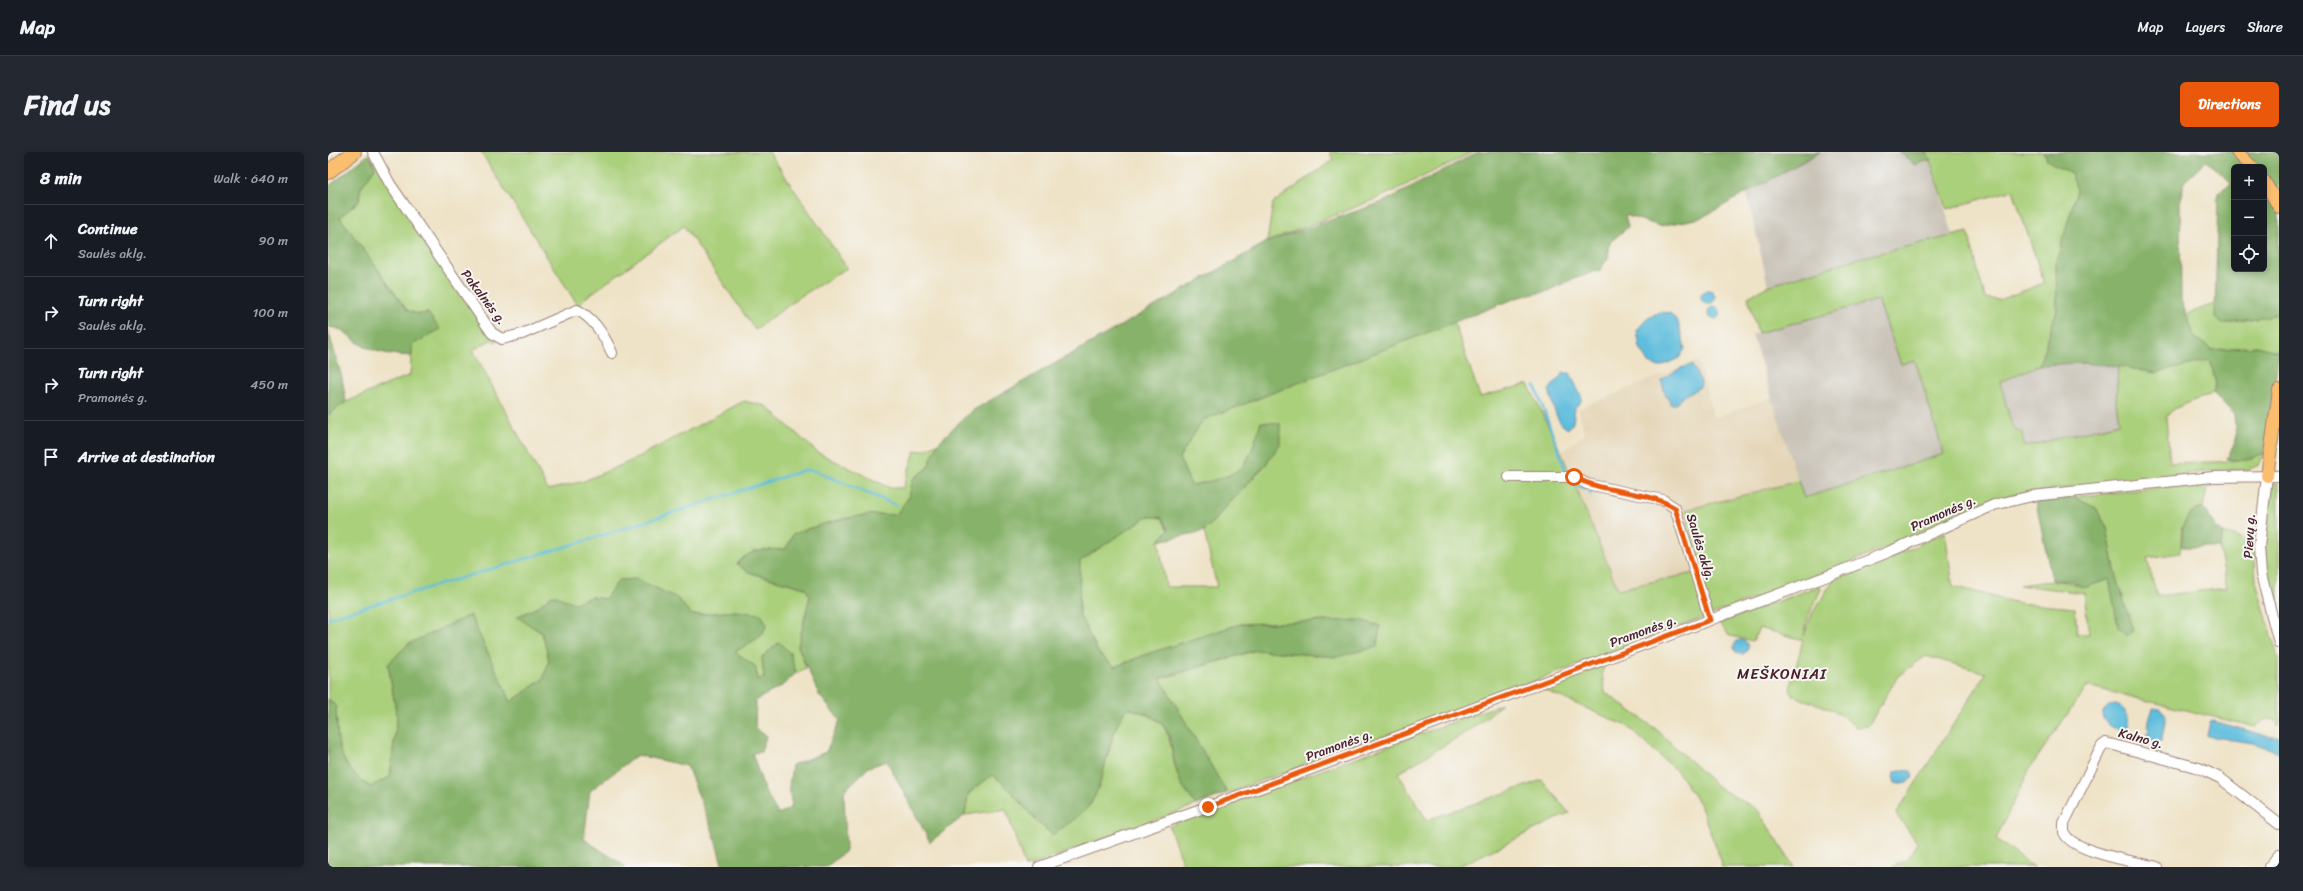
<!DOCTYPE html>
<meta charset="utf-8">
<style>
:root{--surface:#171b24;--page:#242831;--text:#f1f3f6;--muted:#9ea1a6;--line:#363941;--accent:#ea580c}
body{margin:0;font-family:Sriracha,sans-serif;background:var(--page);color:var(--text)}
.controls{position:absolute;right:12px;top:12px;display:grid;overflow:hidden;border-radius:6px;box-shadow:0 2px 6px #0003}
.controls button{width:36px;height:36px;display:grid;place-items:center;padding:0;border:0;border-bottom:1px solid var(--line);background:var(--surface);color:var(--text);font:20px sans-serif}
.stop{position:absolute;width:12px;height:12px;margin:-9px;border:3px solid #ea580c;border-radius:50%;background:#fff}
.stop.end{background:#ea580c;border-color:#fff;box-shadow:0 1px 4px #0008}
.list{margin:0;padding:0;list-style:none}
h2{display:flex;justify-content:space-between;align-items:center;height:52px;margin:0;padding:0 16px;font-size:17px}
h2 small{font-size:13px;font-weight:400;color:var(--muted)}
.list li{display:grid;grid-template-columns:26px 1fr auto;gap:12px;align-items:center;box-sizing:border-box;height:72px;padding:0 16px;border-top:1px solid var(--line)}
.list b{display:block;font-size:15px;white-space:nowrap}
.list p{margin:0;font-size:13px;white-space:nowrap;color:var(--muted)}
.list em{font-size:13px;font-style:normal;color:var(--muted)}
.icon{flex:none;width:22px;height:22px;fill:none;stroke:currentColor;stroke-width:2;stroke-linecap:round;stroke-linejoin:round}
.map{position:relative;flex:none;width:1951px;height:715px;overflow:hidden;border-radius:6px}
header{display:flex;align-items:center;gap:24px;box-sizing:border-box;height:56px;padding:0 20px;background:var(--surface);border-bottom:1px solid var(--line)}
header strong{font-size:19px}
nav{display:flex;gap:22px;margin-inline-start:auto;font-size:14px}
.intro{display:flex;align-items:center;justify-content:space-between;box-sizing:border-box;height:96px;padding:0 24px}
h1{margin:0;font-size:28px}
.button{padding:10px 18px;border-radius:6px;background:var(--accent);color:#fff;font-size:14px;font-weight:700}
main{display:flex;gap:24px;padding:0 24px}
aside{flex:1;background:var(--surface);border-radius:6px;box-shadow:0 2px 6px #0003}
.map>svg:first-child{display:block}
.built{fill:#e5d5b7}
.industrial{fill:#c9c3b8}
.green{fill:#aad07b;stroke:#7a7853}
.forest{fill:#87b26b;stroke:#68684b;fill-rule:evenodd}
.water{fill:#5fbddd;stroke:#546e84}
.lines{fill:none;stroke-linecap:round;stroke-linejoin:round}
.stream{stroke:#5fbddd;stroke-width:2.5}
.minor-casing{stroke:#9c8179;stroke-width:12}
.major-casing{stroke:#9c8179;stroke-width:14}
.highway-casing{stroke:#9c8179;stroke-width:16}
.minor{stroke:#fff;stroke-width:10}
.major{stroke:#fbbe6e;stroke-width:12}
.highway{stroke:#fbbe6e;stroke-width:14}
.route{stroke:#ea580c;stroke-width:5}
.labels{text-anchor:middle;dominant-baseline:central;stroke-width:4;stroke-linejoin:round;paint-order:stroke}
.street-label{font-size:13px;fill:#4a1f2b;stroke:#f6f6f2}
.quarter-label{font-size:15px;letter-spacing:1px;fill:#4a1f2b;stroke:#f6f6f2}
</style>
<header>
<strong>Map</strong>
<nav><a>Map</a><a>Layers</a><a>Share</a></nav>
</header>
<div class="intro"><h1>Find us</h1><a class="button">Directions</a></div>
<main>
<aside>
<h2>8 min<small>Walk · 640 m</small></h2>
<ul class="list">
<li><svg class="icon" aria-label="ahead" viewBox="0 0 24 24"><path d="M12 20V5M6 11l6-6 6 6"/></svg><div><b>Continue</b><p>Saulės aklg.</p></div><em>90 m</em></li>
<li><svg class="icon" aria-label="right" viewBox="0 0 24 24"><path d="M7 20v-9h11M14 6l5 5-5 5"/></svg><div><b>Turn right</b><p>Saulės aklg.</p></div><em>100 m</em></li>
<li><svg class="icon" aria-label="right" viewBox="0 0 24 24"><path d="M7 20v-9h11M14 6l5 5-5 5"/></svg><div><b>Turn right</b><p>Pramonės g.</p></div><em>450 m</em></li>
<li><svg class="icon" aria-label="arrive" viewBox="0 0 24 24"><path d="M6 21V4h12l-3 4 3 4H6"/></svg><div><b>Arrive at destination</b></div></li>
</ul>
</aside>
<div class="map">
<svg width="1951" height="715" viewBox="0 0 1951 715">
<rect width="100%" height="100%" fill="#f6f6f2"/>
<filter id="ink" filterUnits="userSpaceOnUse"><feTurbulence type="fractalNoise" baseFrequency=".025" numOctaves="2"/><feDisplacementMap in="SourceGraphic" scale="8" xChannelSelector="R" yChannelSelector="G"/><feConvolveMatrix kernelMatrix="1 2 1 2 8 2 1 2 1" color-interpolation-filters="sRGB"/></filter>
<filter id="wash" filterUnits="userSpaceOnUse"><feTurbulence type="fractalNoise" baseFrequency=".012" numOctaves="4" result="noise"/><feDisplacementMap in="SourceGraphic" scale="16" xChannelSelector="R" yChannelSelector="G"/><feGaussianBlur stdDeviation="0.9" result="paint"/><feColorMatrix in="noise" values="0 0 0 0 0 0 0 0 0 0 0 0 0 0 0 0 0 1.4 0 .05"/><feComposite in="paint" operator="in"/></filter>
<g filter="url(#wash)">
<rect width="100%" height="100%" fill="#efe3c7"/>
<!-- built -->
<path class="built" d="M1370 208 1386 266 1444 245 1470 329 1358 358 1371 420 1290 437 1233 300 1257 282 1250 257Z"/>
<!-- industrial -->
<path class="industrial" d="M1492 0H1571L1587 13 1602 8 1625 83 1531 106 1440 134 1419 41Z
M1550 148 1573 212 1587 208 1617 302 1475 346 1424 182Z
M1751 211 1790 214 1788 249 1791 271 1696 295 1694 281 1684 274 1672 230 1711 213Z"/>
<!-- green -->
<path class="green" d="M153 0H441L519 116 473 144 427 178 356 74 256 147 250 154Z
M1002 0H1145L1053 45 939 90 945 51 1005 8Z
M1599 0H1716L1720 9 1743 21 1749 38 1728 111 1729 158 1711 213 1672 230 1684 274 1694 281 1696 295 1791 271 1788 249 1790 214 1828 221 1882 207 1888 232 1885 241 1845 257 1838 265 1842 311C1869 309 1915 313 1937 300L1931 313 1919 318H1892L1683 343 1659 349 1563 394 1518 412 1140 554 899 641 832 527 929 498 1008 505 1052 474 1032 468 912 472 822 501 786 515 771 502 751 462V409L820 364 834 366 840 378 831 389 838 435H889L876 379 938 312 933 270C929 282 923 307 913 316 903 326 877 331 863 333L851 306 875 268 1126 170 1152 245 1200 232 1233 300 1290 437 1371 420 1358 358 1470 329 1476 346 1616 302 1587 208 1573 212 1550 148 1430 181 1420 145 1440 134 1531 106 1640 80 1657 146 1671 148 1716 131 1685 38 1619 57Z
M41 2 169 190 163 188 145 198 220 338 256 329 305 308 416 249 438 254 489 300 562 336H575L587 299 597 298 610 291 599 317 585 327 581 345 568 363C532 360 499 371 465 382L458 397 425 399 420 420 477 436 482 444 470 494 478 516 468 521 462 501 434 505 436 526 430 527 427 514 407 500 408 459 364 463 349 446 291 428 277 447 263 445 247 451 224 443 208 456 190 464 214 481 221 508 215 527 183 550 142 463 60 512 69 565 62 625 42 635 22 620 10 595 8 554 0 547V263L18 250 82 223 84 193 100 161 89 162 79 158 11 64 31 49 33 35 47 16Z
M1889 151 1887 165 1893 172 1951 162V200L1928 194 1884 198 1867 186 1858 162Z
M1880 330 1875 356 1862 361 1854 375 1852 401 1819 406 1829 444 1899 436 1891 395 1896 381 1926 392 1928 430 1951 508V574L1945 567H1938L1927 575 1759 534 1702 616 1668 687 1705 715H1564L1580 707 1589 690 1568 662 1658 521 1598 504 1570 524 1540 574 1527 575C1511 556 1487 552 1465 544L1462 537 1475 488 1431 476 1425 489 1402 484 1391 471 1491 434 1493 437 1480 465 1476 484 1484 462 1506 427 1559 408 1617 380 1625 434 1690 451 1747 456 1749 482H1761L1756 441 1692 433C1715 430 1735 425 1756 436L1781 427 1787 418 1779 376 1768 356 1745 345Z
M1943 331H1951V472L1939 421 1937 396Z
M1276 513 1274 521 1277 540 1329 578 1391 636 1429 657 1466 715H1393L1394 711 1372 653 1350 620 1299 574 1214 537Z
M1174 552 1145 576 1070 621 1099 668 1214 628 1241 661 1129 715H856L841 674Z
M799 556C856 570 834 592 854 633 857 640 864 647 868 653L699 715H697L678 657 637 663 640 642 664 623 678 632 710 672 763 652 774 623 790 568Z"/>
<!-- forest -->
<path class="forest" d="M1150 0H1492L1373 66 1332 74 1297 63 1300 75 1282 90 1280 106 1272 118 1245 127 1217 140 1191 145 875 268 851 306 863 333C876 331 904 325 913 316 923 307 929 282 933 270L952 271V292L938 312 876 379 831 389 840 378 834 366 820 364 752 409 751 462 771 502 787 515 822 501 912 472 1032 468 1052 474 1049 495 1008 505 928 498 832 526 899 641 868 653C864 647 857 640 854 633 835 592 856 570 800 556 777 582 781 622 763 651 757 661 735 675 725 683 701 666 688 639 664 623L640 642 637 663 602 690 559 609 541 615 516 639 518 699 498 715H395L385 680 359 614 309 603 262 639 256 687 298 715H0V547L8 554C10 593 7 610 42 635L62 625 69 565 60 512 80 492 142 463 183 550 215 527 221 508 214 481 189 465 208 456 224 443 247 451 263 445 277 447 291 428 309 427 349 446 364 463 408 459 433 462 439 473 433 484 407 500 427 514 430 527 436 526 434 505 451 490 462 501 468 521 454 534 428 548 427 576 438 584 433 600 424 601 437 639 450 662 464 655 461 635 464 613 498 600 512 568 491 543 470 494 482 444 477 436 420 420 409 412C422 396 439 398 458 397L465 382C500 370 530 360 568 363L581 345 585 327 599 317 610 291 642 260 939 90 1055 50Z
M1571 0H1599L1602 8 1587 13Z
M1716 0H1951V162L1893 172 1887 165 1890 40 1904 31 1878 9 1857 29 1852 47 1853 148 1867 186 1884 198 1928 194 1951 200 1937 300C1925 307 1913 309 1899 307L1908 287 1906 262 1885 241 1888 232 1882 208 1828 221 1790 214 1751 211 1711 213 1729 158 1728 111 1749 38 1743 21 1720 9ZM1906 15H1936V117H1906Z
M41 2 47 16 33 35 31 49 12 65 79 158 89 162 100 161 112 177 84 193V204C68 203 53 202 38 195 22 188 19 176 0 175V35Z
M0 178 14 226 18 250 0 263Z
M1745 345 1768 356 1779 376 1787 418 1805 479 1799 484 1790 475 1781 427 1756 436 1744 429 1724 428 1708 350Z
M1875 356 1889 377 1896 381 1891 395H1854V375L1862 361Z"/>
<!-- water -->
<path class="water" d="M1373 145a7 7 0 1 1 14 0a7 7 0 1 1-14 0Z
M1380 161a6 6 0 1 1 12 0a6 6 0 1 1-12 0Z
M1331 160 1342 161 1350 170 1357 197 1351 206 1331 215 1321 211 1312 196 1309 178 1319 167Z
M1364 213 1373 230 1372 235 1354 245 1348 252H1343L1338 244 1333 228 1353 216Z
M1235 221H1242L1254 246 1252 251 1247 255 1245 271 1240 277C1227 271 1225 251 1221 238Z
M1406 495a7 7 0 1 1 14 0a7 7 0 1 1-14 0Z
M1787 552C1798 555 1801 566 1800 576L1796 578C1777 577 1763 558 1787 552Z
M1825 556 1833 557 1838 563 1834 587 1829 592 1819 589V581L1822 579 1819 574Z
M1885 569 1943 585H1951V600L1925 591 1879 584 1882 570Z
M1571 618 1583 619 1585 624C1580 630 1576 634 1567 631L1565 625 1567 620Z"/>
<g class="lines">
<!-- stream -->
<path class="stream" d="M1207 234 1239 322
M1241 328 1244 333 1262 338 1263 343
M0 466 263 387 477 318 487 319 568 353"/>
</g>
</g>
<g filter="url(#ink)">
<g class="lines">
<defs>
<path id="minor" d="M45 0 62 32 164 181 174 187 194 182 249 158C266 166 277 185 284 201
M1939 324 1931 395 1933 422 1951 491
M1181 325H1246L1259 332 1335 348 1347 356 1382 468
M711 715 943 632 1505 422 1563 399 1666 353 1704 344 1885 325 1951 324
M1829 715C1810 710 1742 700 1736 680 1736 678 1736 674 1736 671L1774 594 1778 591 1871 616 1892 626 1951 672
M1941 715 1951 703"/>
<path id="major" d="M1909 0 1924 15
M1936 29 1951 55
M1939 324 1951 238"/>
<path id="highway" d="M0 20 26 0"/>
</defs>
<!-- minor casing -->
<use href="#minor" class="minor-casing"/>
<!-- major casing -->
<use href="#major" class="major-casing"/>
<!-- highway casing -->
<use href="#highway" class="highway-casing"/>
<!-- minor -->
<use href="#minor" class="minor"/>
<!-- major -->
<use href="#major" class="major"/>
<!-- highway -->
<use href="#highway" class="highway"/>
</g>
</g>
<g class="lines" filter="url(#ink)">
<!-- route -->
<path class="route" d="M880 655 1382 468 1347 356C1316 337 1277 342 1246 325"/>
</g>
<g class="labels">
<!-- street labels -->
<g class="street-label">
<text transform="translate(156 145) rotate(53)">Pakalnės g.</text>
<text transform="translate(1615 361) rotate(-24)">Pramonės g.</text>
<text transform="translate(1921 384) rotate(-87)">Pievų g.</text>
<text transform="translate(1373 395) rotate(73)">Saulės aklg.</text>
<text transform="translate(1315 479) rotate(-20)">Pramonės g.</text>
<text transform="translate(1813 586) rotate(15)">Kalno g.</text>
<text transform="translate(1011 593) rotate(-20)">Pramonės g.</text>
</g>
<!-- quarter labels -->
<g class="quarter-label">
<text x="1454" y="522">MEŠKONIAI</text>
</g>
</g>
</svg>
<div class="controls">
<button>+</button>
<button>−</button>
<button><svg class="icon" aria-label="locate" viewBox="0 0 24 24"><circle cx="12" cy="12" r="6"/><path d="M12 2v4M12 18v4M2 12h4M18 12h4"/></svg></button>
</div>
<div class="stop" style="left:1246px;top:325px"></div>
<div class="stop end" style="left:880px;top:655px"></div>
</div>
</main>
